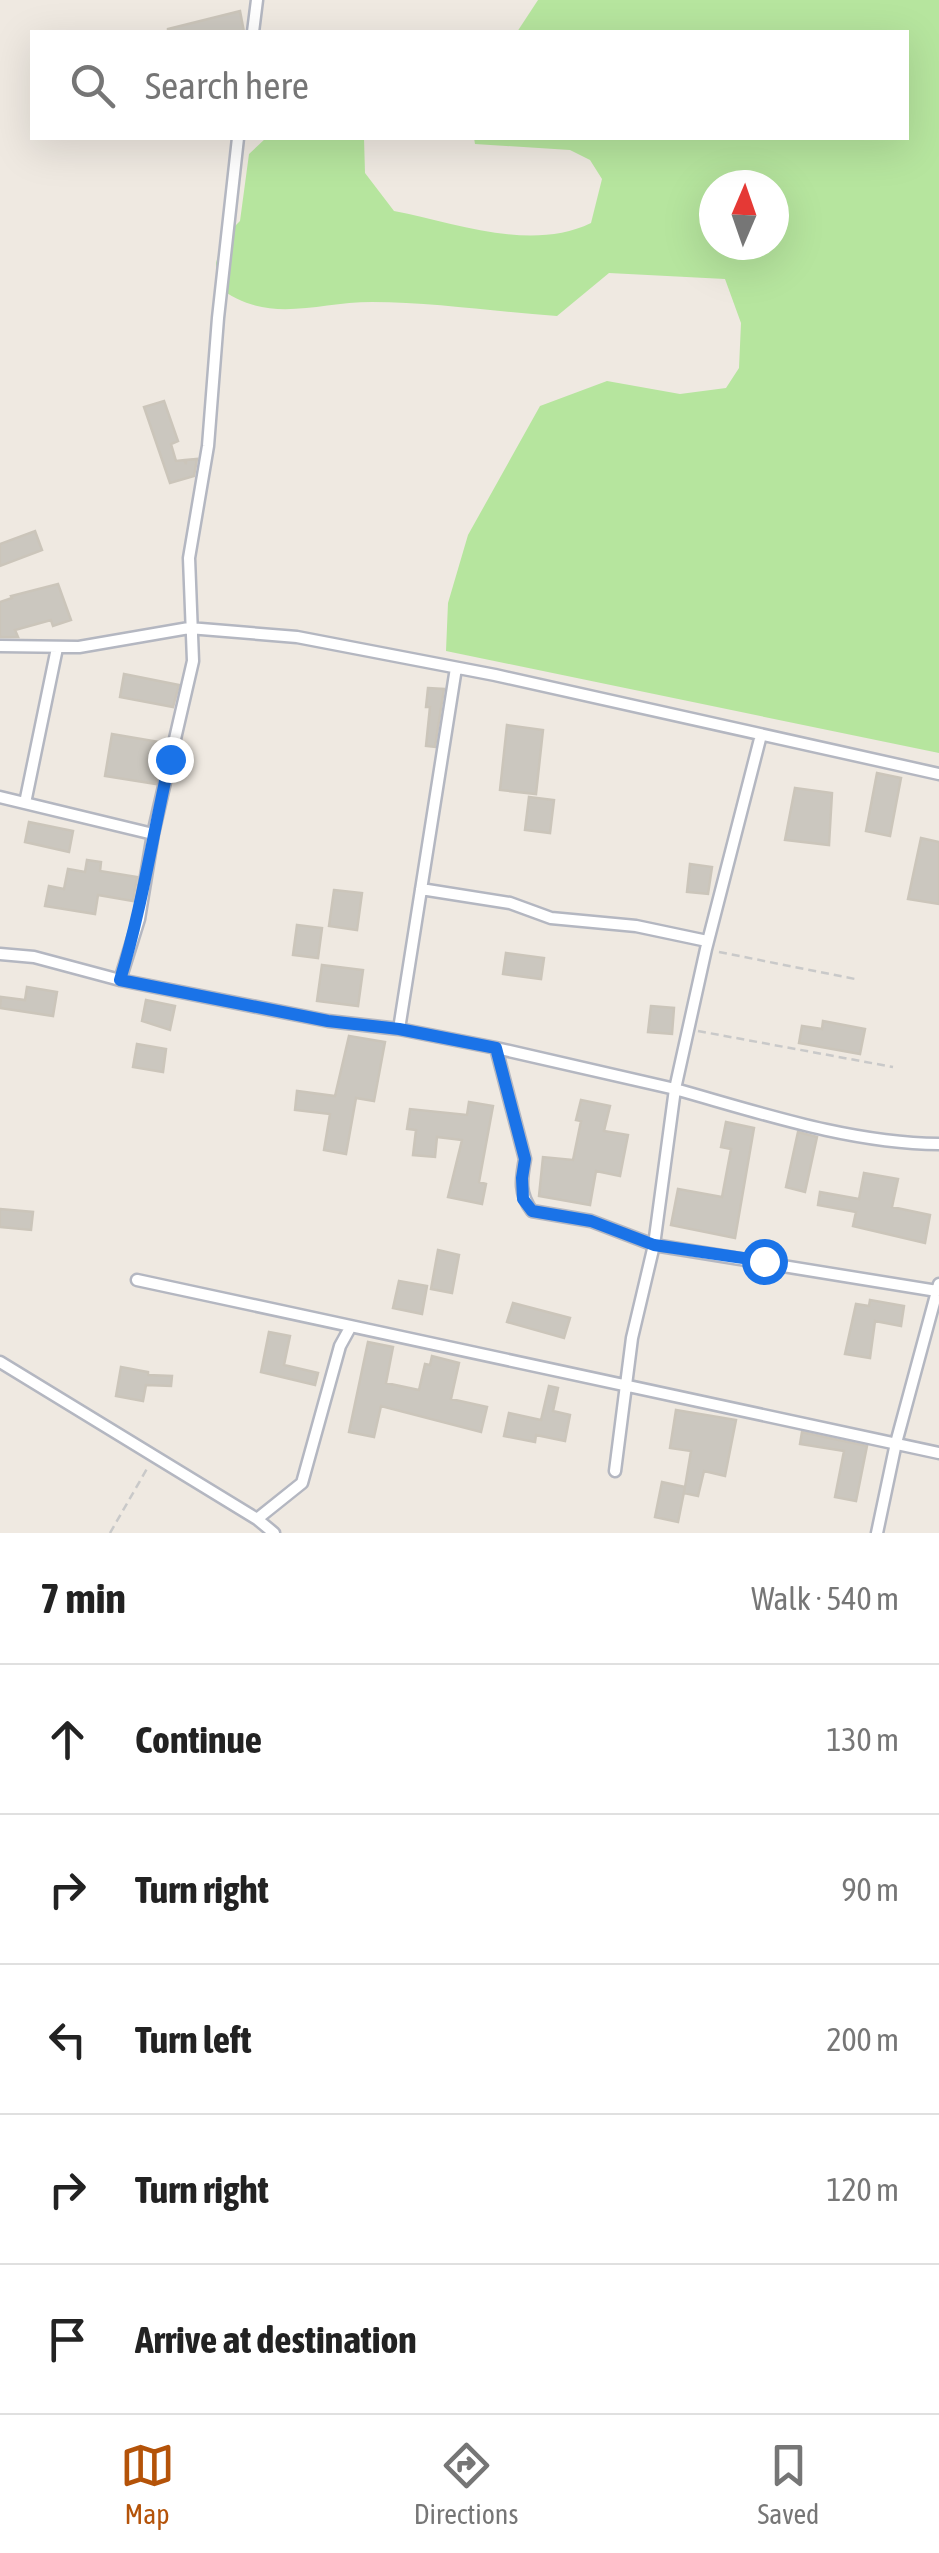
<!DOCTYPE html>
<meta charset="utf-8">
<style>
:root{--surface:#fff;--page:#f2f2f2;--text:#222;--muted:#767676;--line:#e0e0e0;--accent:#b45309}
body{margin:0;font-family:"Asap Condensed",sans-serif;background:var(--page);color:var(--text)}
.compass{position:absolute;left:699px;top:170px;width:90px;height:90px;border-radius:50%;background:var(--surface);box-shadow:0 10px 40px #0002;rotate:2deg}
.stop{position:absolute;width:30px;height:30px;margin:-22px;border:8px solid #1a73e8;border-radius:50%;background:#fff}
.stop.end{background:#1a73e8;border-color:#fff;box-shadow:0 2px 10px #0008}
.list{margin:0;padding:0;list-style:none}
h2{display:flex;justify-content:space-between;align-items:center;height:130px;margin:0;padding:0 40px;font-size:42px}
h2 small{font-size:32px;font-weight:400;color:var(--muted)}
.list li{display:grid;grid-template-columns:65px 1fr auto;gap:30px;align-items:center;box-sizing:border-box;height:150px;padding:0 40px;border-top:2px solid var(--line)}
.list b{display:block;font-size:38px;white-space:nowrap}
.list em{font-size:32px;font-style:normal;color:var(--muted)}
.icon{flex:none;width:55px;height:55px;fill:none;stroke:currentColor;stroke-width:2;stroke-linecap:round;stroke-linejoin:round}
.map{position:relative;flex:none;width:939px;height:1533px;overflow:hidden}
.search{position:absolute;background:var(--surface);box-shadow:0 10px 40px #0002;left:30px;right:30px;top:30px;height:110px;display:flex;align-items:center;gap:25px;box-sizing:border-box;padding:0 35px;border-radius:0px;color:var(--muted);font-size:38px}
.sheet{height:880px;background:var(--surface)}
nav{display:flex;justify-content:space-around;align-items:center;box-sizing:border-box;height:140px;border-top:2px solid var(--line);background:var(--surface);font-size:28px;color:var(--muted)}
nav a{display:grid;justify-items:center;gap:5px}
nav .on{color:var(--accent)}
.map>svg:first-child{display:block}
.green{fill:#b6e59e;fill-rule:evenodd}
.building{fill:#cbc7bf;stroke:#cbc5ba;stroke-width:2.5}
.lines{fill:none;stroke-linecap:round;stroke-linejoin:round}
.minor-casing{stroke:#b4b7c1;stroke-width:15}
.path{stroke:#c9c9c9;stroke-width:2.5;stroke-dasharray:8 5;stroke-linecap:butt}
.minor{stroke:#fff;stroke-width:10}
.route{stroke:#1a73e8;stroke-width:12}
</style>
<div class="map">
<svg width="939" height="1533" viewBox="0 0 939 1533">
<rect width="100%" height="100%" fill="#efe9e1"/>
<!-- green -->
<path class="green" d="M538 0H939V753L446 651 448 603 468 535 540 406 607 381 680 394 726 388 739 368 741 323 725 279 609 273 557 316C496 312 433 302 372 302 315 302 268 326 217 286L216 263 223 238 240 221 249 154 266 138H364L365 173 394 211C456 223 531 252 591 223L602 179 590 160 570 150 475 144 474 138H906V32H517ZM714 185H774V245H714Z"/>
<!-- building -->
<path class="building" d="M240 11 244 32H168V29Z
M164 401 178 441 171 444 176 461 184 460 186 464V460L197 459 194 476 170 483 144 407Z
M35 531 42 550 0 566V544Z
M58 584 71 620 53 626 51 620 15 630 18 637H0V602L12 598 11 596Z
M124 674 179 685 173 707 120 697Z
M428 688 444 689 435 747 426 746 430 707H426Z
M507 725 543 730 536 794 500 790Z
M112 734 165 743 156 784 105 776Z
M877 773 901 778 890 836 866 831Z
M795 788 832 793 829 845 785 840Z
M529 797 554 800 550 833 525 830Z
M29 822 73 831 69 852 25 842Z
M921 838 939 842V904L908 899Z
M87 860 101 862 100 871 137 877 133 901 98 895 95 914 45 906 49 886 64 889 68 869 85 872Z
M690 864 712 867 708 894 687 892Z
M334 890 362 893 357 930 329 926Z
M297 925 322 928 318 958 293 955Z
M506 953 544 958 541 979 503 974Z
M322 965 363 970 358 1006 317 1001Z
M27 987 57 992 53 1016 0 1008 1 997 25 1000Z
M146 1000 175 1006 170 1030 142 1021Z
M651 1006 674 1008 672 1034 648 1032Z
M823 1021 865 1029 860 1054 799 1043 802 1026 822 1029Z
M349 1036 385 1042 374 1101 356 1098 346 1154 324 1150 330 1114 295 1110 297 1091 335 1096Z
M137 1044 166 1049 163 1072 133 1067Z
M581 1100 610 1106 604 1131 628 1135 620 1176 596 1171 590 1205 539 1196 543 1157 573 1160 581 1121 576 1120Z
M469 1102 493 1106 479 1182 486 1184 482 1204 448 1197 462 1140 437 1137 435 1157 413 1155 416 1130 407 1129 410 1109 467 1115Z
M726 1122 754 1128 735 1238 671 1225 678 1189 722 1197 731 1149 721 1147Z
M798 1132 817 1137 805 1192 786 1187Z
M864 1173 898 1179 892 1207 930 1215 925 1243 853 1226 856 1212 818 1205 820 1192 859 1199Z
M0 1209 33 1212 31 1230 0 1227Z
M438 1250 459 1255 452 1293 431 1289Z
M399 1281 427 1286 422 1314 393 1308Z
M870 1300 904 1306 901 1326 875 1321 870 1358 845 1354 856 1304 869 1306Z
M513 1303 570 1318 564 1338 507 1322Z
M269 1332 290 1336 284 1365 318 1373 315 1385 261 1372Z
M368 1342 393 1347 386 1383 419 1390 425 1364 430 1365 432 1356 459 1363 451 1399 487 1407 481 1432 381 1406 374 1437 349 1432Z
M121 1367 148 1372V1375L172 1376 171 1386 146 1385 143 1401 116 1396Z
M549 1386 558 1388 553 1411 570 1415 565 1441 536 1435 535 1442 504 1436 509 1413 541 1420Z
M676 1410 736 1420 725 1476 704 1471 698 1496 684 1493 691 1451 670 1448Z
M802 1432 867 1446 856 1501 835 1497 844 1451 800 1444Z
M662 1482 685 1487 678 1522 655 1517Z"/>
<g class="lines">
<defs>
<path id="minor" d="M253 32 257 0
M0 646 79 647 189 628 297 637 495 675 939 774
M0 797 153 834
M25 803 57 648
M421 889 510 903 551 918 636 926 707 941
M0 954 34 957 120 980 328 1021 399 1029 496 1048 525 1159C521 1180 519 1194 532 1211L591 1221 654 1245 937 1291
M120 980 139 919 153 834 193 661 189 558 208 446 218 318 238 138
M399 1029 456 668
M496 1048 675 1089 706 949 761 735
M137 1280 939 1453
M0 1362 257 1519 274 1533
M615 1471 632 1338 654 1245 675 1089C761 1113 849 1143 939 1144
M257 1519 302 1483 340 1346 351 1326
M877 1533 896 1443 939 1284"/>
</defs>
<!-- minor casing -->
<use href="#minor" class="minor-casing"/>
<!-- path -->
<path class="path" d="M719 952 855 979
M698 1031 893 1067
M110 1533 148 1467"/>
<!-- minor -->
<use href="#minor" class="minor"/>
</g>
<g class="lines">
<!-- route -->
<path class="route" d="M170 759C153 833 142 908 120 980L328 1021 399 1029 496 1048 525 1159 522 1178 523 1199 532 1211 591 1221 654 1245 764 1261"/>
</g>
</svg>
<svg class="compass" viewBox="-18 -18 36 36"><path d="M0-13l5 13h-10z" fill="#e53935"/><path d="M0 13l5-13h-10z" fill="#767676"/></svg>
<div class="stop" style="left:764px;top:1261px"></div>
<div class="stop end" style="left:170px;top:759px"></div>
<div class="search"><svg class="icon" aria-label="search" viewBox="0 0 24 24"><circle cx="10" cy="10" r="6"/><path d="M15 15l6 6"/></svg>Search here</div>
</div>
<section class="sheet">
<h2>7 min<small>Walk · 540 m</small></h2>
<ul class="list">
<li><svg class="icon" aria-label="ahead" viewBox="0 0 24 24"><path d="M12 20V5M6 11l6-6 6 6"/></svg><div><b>Continue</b></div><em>130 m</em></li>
<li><svg class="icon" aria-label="right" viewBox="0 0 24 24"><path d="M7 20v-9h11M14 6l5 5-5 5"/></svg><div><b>Turn right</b></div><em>90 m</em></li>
<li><svg class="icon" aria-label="left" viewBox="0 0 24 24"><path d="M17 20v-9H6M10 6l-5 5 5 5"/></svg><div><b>Turn left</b></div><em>200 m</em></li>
<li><svg class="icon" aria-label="right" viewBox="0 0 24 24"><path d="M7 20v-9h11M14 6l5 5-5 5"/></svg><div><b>Turn right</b></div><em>120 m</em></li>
<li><svg class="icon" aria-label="arrive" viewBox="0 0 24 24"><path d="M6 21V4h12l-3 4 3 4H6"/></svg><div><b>Arrive at destination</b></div></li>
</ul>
</section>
<nav>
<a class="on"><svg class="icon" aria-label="map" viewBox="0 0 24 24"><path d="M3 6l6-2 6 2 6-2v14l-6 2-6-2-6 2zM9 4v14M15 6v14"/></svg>Map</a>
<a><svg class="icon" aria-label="directions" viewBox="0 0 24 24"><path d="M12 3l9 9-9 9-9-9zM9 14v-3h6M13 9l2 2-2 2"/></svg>Directions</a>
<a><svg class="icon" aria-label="saved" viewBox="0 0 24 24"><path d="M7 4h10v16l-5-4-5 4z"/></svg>Saved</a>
</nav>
